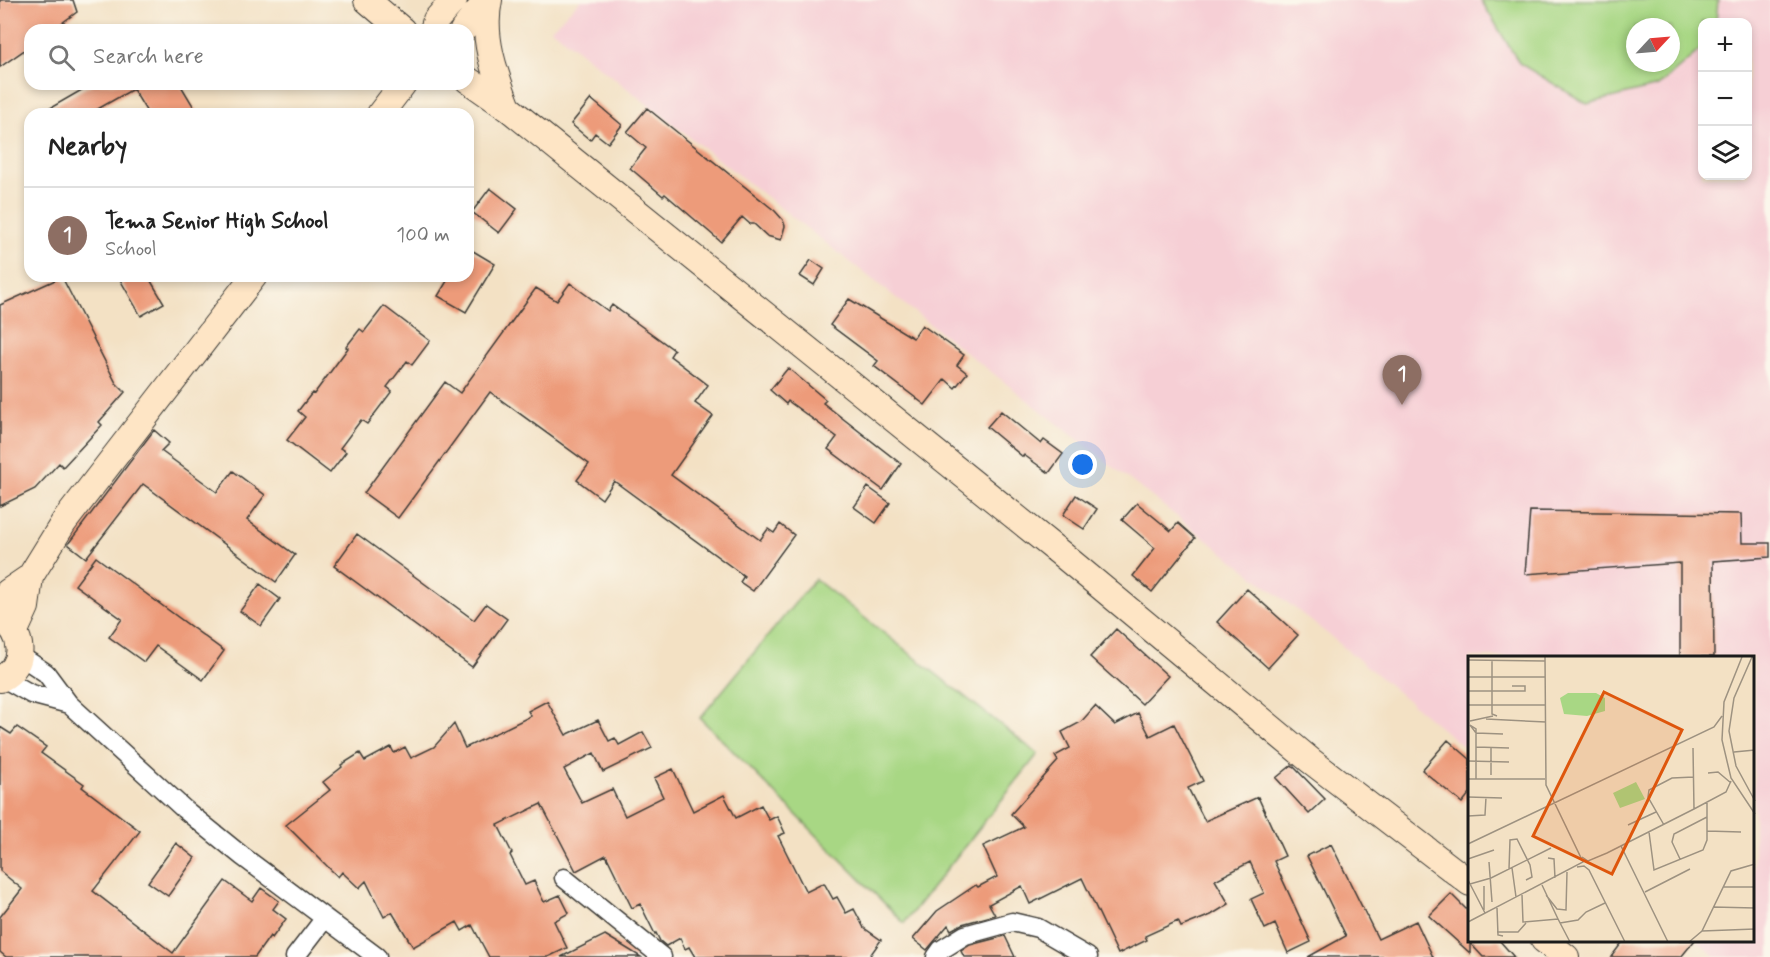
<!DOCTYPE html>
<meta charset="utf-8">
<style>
:root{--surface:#fff;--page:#f6f6f6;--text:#222;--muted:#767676;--line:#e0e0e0;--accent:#1f6fb2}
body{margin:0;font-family:Mynerve,sans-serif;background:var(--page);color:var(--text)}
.controls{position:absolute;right:18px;top:18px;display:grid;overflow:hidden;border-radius:12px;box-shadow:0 3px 9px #0003}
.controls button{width:54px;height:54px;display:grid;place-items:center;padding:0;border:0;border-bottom:2px solid var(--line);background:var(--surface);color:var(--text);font:30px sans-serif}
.compass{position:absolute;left:1626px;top:18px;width:54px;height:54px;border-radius:50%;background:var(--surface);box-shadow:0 3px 9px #0003;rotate:64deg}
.you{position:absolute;left:1083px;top:465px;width:21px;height:21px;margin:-15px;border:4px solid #fff;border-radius:50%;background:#1a73e8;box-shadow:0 0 0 9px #1a73e833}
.badge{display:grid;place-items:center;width:39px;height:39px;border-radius:50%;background:var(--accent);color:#fff;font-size:20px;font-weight:700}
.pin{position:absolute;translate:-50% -50px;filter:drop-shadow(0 2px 3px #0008)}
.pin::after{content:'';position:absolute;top:32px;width:21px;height:18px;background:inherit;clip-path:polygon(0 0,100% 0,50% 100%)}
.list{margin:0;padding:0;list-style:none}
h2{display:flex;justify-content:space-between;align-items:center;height:78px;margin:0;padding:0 24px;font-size:26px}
h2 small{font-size:20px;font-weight:400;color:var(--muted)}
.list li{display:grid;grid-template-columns:39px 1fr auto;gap:18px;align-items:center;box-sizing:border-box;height:96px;padding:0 24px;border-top:2px solid var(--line)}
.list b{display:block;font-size:22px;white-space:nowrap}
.list p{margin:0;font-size:20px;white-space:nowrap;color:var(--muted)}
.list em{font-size:20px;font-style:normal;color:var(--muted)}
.icon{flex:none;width:33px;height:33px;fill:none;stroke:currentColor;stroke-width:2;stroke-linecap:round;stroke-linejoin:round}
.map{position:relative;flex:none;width:1770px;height:957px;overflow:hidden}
.search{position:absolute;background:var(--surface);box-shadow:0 3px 9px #0003;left:24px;top:24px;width:450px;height:66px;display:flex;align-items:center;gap:15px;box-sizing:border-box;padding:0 21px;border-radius:18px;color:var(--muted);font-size:22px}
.panel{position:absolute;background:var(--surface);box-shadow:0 3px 9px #0003;left:24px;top:108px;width:450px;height:174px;border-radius:18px}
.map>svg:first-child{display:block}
.built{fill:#f6cfd5;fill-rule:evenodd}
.green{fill:#a8d784;stroke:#627a50;stroke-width:1.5;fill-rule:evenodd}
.building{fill:#ed9b7a}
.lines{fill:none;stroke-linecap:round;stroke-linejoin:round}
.street-casing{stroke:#3c3a35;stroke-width:21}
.secondary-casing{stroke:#3c3a35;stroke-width:28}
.street{stroke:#fff;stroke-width:18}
.secondary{stroke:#fee5c5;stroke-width:26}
.inset-road{fill:none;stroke:#9d9281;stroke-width:1.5}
.view{fill:#de560d;fill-opacity:0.15;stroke:#de560d;stroke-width:3}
.inset-edge{fill:none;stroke:#1c1c1c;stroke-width:3}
</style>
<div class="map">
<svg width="1770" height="957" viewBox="0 0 1770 957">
<rect width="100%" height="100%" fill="#fbf7ec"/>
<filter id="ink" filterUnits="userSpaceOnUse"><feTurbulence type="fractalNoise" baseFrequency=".0167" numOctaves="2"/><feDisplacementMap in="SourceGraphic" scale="12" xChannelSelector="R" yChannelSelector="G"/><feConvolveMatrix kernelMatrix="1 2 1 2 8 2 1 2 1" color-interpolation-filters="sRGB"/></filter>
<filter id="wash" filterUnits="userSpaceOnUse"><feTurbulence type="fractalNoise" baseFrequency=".008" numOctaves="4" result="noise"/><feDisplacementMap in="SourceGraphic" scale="24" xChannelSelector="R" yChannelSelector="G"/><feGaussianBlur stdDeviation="1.35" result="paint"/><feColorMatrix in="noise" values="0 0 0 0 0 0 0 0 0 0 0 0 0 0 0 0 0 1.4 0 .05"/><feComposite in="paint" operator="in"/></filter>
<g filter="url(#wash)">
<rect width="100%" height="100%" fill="#f3e1c4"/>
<!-- built -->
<path class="built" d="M581 0H1770V957H1716L1697 941 1754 940V657H1470V752L1329 635 551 29ZM1702 22H1748V176H1702ZM1635 27H1671V63H1635Z"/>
<!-- green -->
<path class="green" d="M1481 0H1718L1716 22H1702V48L1658 86 1587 104 1519 63ZM1635 27H1671V63H1635Z
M815 579 1038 754 904 923 700 718Z"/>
<g id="blocks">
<!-- building -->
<path class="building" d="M0 0H73L77 12 52 30H30V46L0 67Z
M92 84H180L198 114H148L133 89 89 114H40Z
M591 99 622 125 608 143 595 133 590 140 571 124Z
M647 108 775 211 783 220 785 226 781 240 767 236 754 224H750L742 217 721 242 665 194 663 196 630 168 646 148 627 132Z
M490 188 517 209 499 233 472 212Z
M468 248 495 264 466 312 438 296 450 276H468Z
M811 260 824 269 814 285 800 276Z
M118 276H148L164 303 141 316Z
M62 277 116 383 125 392 99 422 102 425 63 467 59 463 35 489 0 506V305Z
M570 283 608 311 612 305 674 350 670 356 708 385 695 403 713 416 671 475 760 540 768 529 774 533 780 524 794 535 753 591 740 582 744 576 614 481 602 499 577 480 589 464 490 392 398 518 364 493 445 382 460 393 536 288 557 301Z
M849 299 913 338 922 325 964 355 957 365 967 373 955 388 945 379 925 405 874 366 878 361 830 325Z
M384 306 430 341 412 365 407 361 387 387 392 391 367 424 361 420 340 448 346 452 330 473 287 440 305 417 298 411 312 393 314 394 348 348 346 347 360 329 364 332Z
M788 368 826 400 823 403 901 464 883 490 828 449 837 437 788 401 786 404 770 390Z
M1001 411 1041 444 1044 440 1063 454 1049 473 1024 455 1023 457 987 427Z
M154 430 169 443 161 451 217 492 233 471 265 495 247 520 295 555 276 582 143 484 86 558 68 544Z
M868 487 890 503 876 523 854 507Z
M1076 495 1097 509 1084 529 1063 515Z
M1137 503 1171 531 1178 523 1195 538 1152 592 1133 576 1155 548 1122 520Z
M1530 511 1741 514 1742 543H1770V557L1713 561 1714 657H1680V563L1525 574Z
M357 534 474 620 486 604 507 619 472 667 334 566Z
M96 557 224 651 203 680 156 646 144 662 109 637 122 619 75 585Z
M260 584 280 599 261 626 240 611Z
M1247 589 1298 635 1268 668 1217 622Z
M1116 629 1168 676 1142 704 1090 657Z
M547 701 566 735 598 720 609 741 615 738 619 745 643 732 652 748 603 772 594 753 564 769 582 803 612 789 625 816 663 797 654 778 673 769 693 811 724 795 736 818 761 805 769 820 777 816 785 833 778 836 806 892 824 883 833 899 837 897 846 913 854 909 864 928 881 940 869 957H695L689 947 685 949 680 938 666 946 660 941 656 933 655 934 640 904 632 908 606 855 576 871 541 804 498 825 512 853 510 855 525 885 534 881 544 902 560 895 569 913 554 921 567 948 548 957H489L472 925 462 931 457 922 413 947 392 912 384 917 366 881 359 888 342 872 338 877 286 825 330 790 323 782 342 767 341 765 360 753 365 761 391 747 394 753 405 747 411 758 434 747 454 724 465 748 531 716 528 711Z
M1095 706 1115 725 1138 713 1150 736 1174 724 1203 781 1188 788 1205 821 1258 797 1285 856 1274 861 1311 942 1288 953 1275 924 1265 929 1251 899 1264 893 1250 862 1215 880 1229 904 1211 915 1181 927 1178 921 1145 936 1147 940 1118 954 1082 878 1030 904 1022 886 989 904 995 915 962 924 951 930 948 925 927 950 913 939 937 911 976 885 978 887 997 877 983 846 1024 827 1011 814 1058 761 1055 756 1070 748 1062 732 1081 722Z
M0 727 11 734 17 727 46 747 41 753 84 784 82 787 140 831 93 891 173 953 225 881 252 901 261 888 279 901 273 909 286 919 272 938 270 936 255 957H6L0 952V917L22 889 0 871Z
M1448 740 1470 759V793L1462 803 1422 770Z
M1292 765 1325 799 1309 814 1276 778Z
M176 843 195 858 168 896 148 882Z
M1331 844 1378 939 1416 921 1433 957H1308L1346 936 1307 856Z
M1451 894 1470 913V940H1499L1514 957H1483L1470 943V953L1429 916Z
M605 935 641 957H561Z
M1005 936 1015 957H964L961 951 970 945Z
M1624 940H1695L1681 957H1611Z"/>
</g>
</g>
<g filter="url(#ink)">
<use href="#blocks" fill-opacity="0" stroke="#3c3a35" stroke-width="1.5"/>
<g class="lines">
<defs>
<path id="street" d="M19 655 46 673 69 704 184 809 242 856 377 957
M3 678 31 694 69 704
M564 878 662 957
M295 957 325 918
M936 957 941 950 965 935 1012 922 1038 928 1088 957"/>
<path id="secondary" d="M367 0 402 30
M489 0C481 37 495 74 508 108
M433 30 436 20 454 0
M463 30 487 0
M468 80 508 108 1059 552 1311 761 1470 883
M380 114 403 84
M0 602 8 592 30 577
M0 617C24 633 28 665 0 679
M15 631 26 607 30 577 64 522 254 276
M1544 940 1566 957"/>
</defs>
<!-- street casing -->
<use href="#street" class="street-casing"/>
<!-- secondary casing -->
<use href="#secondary" class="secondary-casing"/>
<!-- street -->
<use href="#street" class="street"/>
<!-- secondary -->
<use href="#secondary" class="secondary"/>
</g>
</g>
<!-- overview -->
<g transform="translate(1468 656)">
<rect width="286" height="286" fill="#f3e1c4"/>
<path d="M100 37H128L137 42V55L119 60 96 58 92 42ZM168 126 177 143 152 152 145 137Z" fill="#a8d784"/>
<path class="inset-road" d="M274 1 256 46 254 84 263 122 287 158M284 1 266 42 261 75 268 110 287 145M0 4 77 5M24 5V58L29 60M0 21H77M0 35H57V30H44M0 49H78M18 63 78 66M2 65 25 60M8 91 41 92M23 91V119M225 92 226 153M266 96 287 94M0 105 41 106M240 117 250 116 263 127M0 123H77M8 123V73L2 69 8 77 35 78M0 141 34 142M0 160 17 159 18 141M160 169 188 156M196 169 180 141 181 134 204 122 226 121M239 175 273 176M181 176 186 214 235 194 239 184V146M0 188 246 71 254 60M153 190 200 286M114 201 120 205 139 197 226 153 258 136 263 125M80 202 86 203 87 222M0 203 26 194M212 203 204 186 206 178 239 161M21 206 24 246M109 211 116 210 121 214 157 286M44 212 48 241M41 213 42 184 49 183 62 209 64 221 58 224M0 224 17 257M2 228 23 222 83 192M74 229 90 263M16 230V254M255 231H287M177 236 222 213M54 239 55 266 90 263 102 286M78 239 89 253 98 254 99 216M245 251 287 252M29 252 30 279 35 280M0 266 115 206 78 129 77 1M92 267 110 264 118 256 137 247M234 275 287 273M29 276H50L58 267M221 286 234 275 263 215 287 208"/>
<path class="view" d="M136 36 214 74 144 218 65 180Z"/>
<rect width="286" height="286" class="inset-edge"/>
</g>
</svg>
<div class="controls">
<button>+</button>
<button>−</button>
<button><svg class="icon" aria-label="layers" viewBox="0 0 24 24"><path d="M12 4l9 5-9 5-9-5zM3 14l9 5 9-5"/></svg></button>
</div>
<svg class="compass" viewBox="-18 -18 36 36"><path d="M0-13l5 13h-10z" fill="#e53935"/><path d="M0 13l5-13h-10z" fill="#767676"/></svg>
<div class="you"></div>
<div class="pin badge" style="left:1402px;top:405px;background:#8d6e63">1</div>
<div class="search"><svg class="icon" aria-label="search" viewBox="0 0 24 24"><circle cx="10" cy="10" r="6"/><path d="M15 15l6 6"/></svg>Search here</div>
<section class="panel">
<h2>Nearby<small></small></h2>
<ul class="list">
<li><span class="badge" style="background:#8d6e63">1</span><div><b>Tema Senior High School</b><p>School</p></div><em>100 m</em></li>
</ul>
</section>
</div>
